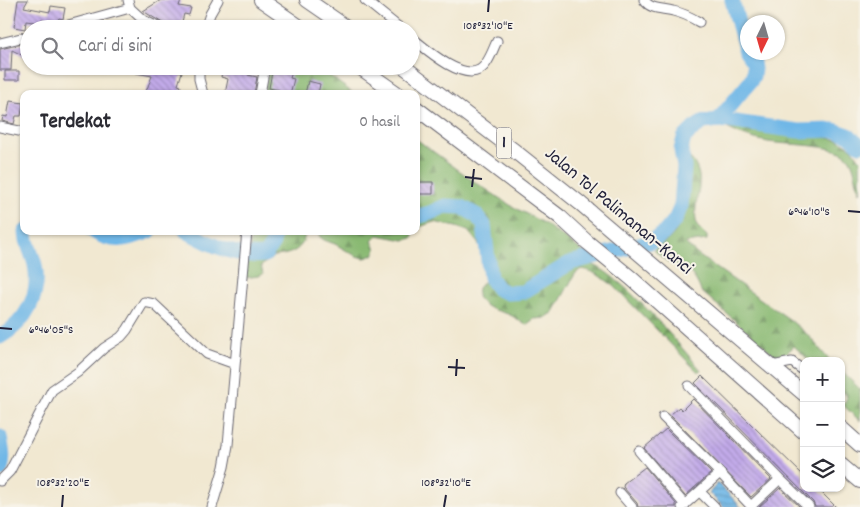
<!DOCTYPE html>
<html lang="id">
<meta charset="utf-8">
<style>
:root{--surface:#fff;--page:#f2f2f3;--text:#2b2b33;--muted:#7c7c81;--line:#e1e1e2}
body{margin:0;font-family:Dekko,sans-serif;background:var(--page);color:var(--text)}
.controls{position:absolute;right:15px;bottom:15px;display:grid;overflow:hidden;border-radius:10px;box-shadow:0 1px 4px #0004}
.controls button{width:45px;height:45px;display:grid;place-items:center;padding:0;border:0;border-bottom:1px solid var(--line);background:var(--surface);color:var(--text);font:25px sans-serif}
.compass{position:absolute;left:740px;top:15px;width:45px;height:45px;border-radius:50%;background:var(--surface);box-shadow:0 1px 4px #0004;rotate:185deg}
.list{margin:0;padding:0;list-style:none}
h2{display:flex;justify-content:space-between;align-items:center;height:65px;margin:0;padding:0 20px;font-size:21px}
h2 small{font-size:16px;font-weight:400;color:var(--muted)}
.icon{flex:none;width:28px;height:28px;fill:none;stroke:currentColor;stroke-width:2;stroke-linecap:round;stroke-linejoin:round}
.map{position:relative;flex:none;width:860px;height:507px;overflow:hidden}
.search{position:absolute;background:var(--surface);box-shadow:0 1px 4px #0004;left:20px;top:20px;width:400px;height:55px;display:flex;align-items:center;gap:12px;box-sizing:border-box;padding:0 18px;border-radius:28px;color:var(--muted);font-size:19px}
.panel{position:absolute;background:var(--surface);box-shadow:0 1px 4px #0004;left:20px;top:90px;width:400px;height:145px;border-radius:10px}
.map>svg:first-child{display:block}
.forest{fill:url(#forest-firs);stroke:#566e56}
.water{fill:url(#water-rules);stroke:#486c91}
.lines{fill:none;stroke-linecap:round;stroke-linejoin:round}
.river{stroke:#6fb7e7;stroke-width:15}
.building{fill:url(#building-back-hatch)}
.minor-casing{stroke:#6a6770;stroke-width:11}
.highway-casing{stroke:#6a6770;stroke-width:16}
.minor{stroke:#fff;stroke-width:9}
.highway{stroke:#fff;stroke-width:14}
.ticks{fill:none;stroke:#22223b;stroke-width:2}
.labels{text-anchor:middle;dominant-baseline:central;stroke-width:4;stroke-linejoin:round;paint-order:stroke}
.shield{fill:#f7f3e8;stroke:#62616f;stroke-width:1}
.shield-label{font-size:18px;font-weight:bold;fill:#22223b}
.street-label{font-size:19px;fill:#22223b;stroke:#f7f3e8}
.ticks-label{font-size:12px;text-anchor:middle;fill:#22223b;stroke:#f7f3e8;stroke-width:4;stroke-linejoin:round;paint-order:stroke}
</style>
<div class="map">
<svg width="860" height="507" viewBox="0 0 860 507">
<defs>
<pattern id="forest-firs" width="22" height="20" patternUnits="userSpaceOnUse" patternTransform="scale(1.25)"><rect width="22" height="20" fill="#89b972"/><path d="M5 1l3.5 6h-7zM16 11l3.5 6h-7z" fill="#70965f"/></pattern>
<pattern id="water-rules" width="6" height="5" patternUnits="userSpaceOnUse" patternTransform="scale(1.25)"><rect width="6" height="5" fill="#6fb7e7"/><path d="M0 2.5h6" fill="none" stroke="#5b94bc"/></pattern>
<pattern id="building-back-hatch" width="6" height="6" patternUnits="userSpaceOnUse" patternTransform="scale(1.25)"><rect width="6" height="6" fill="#c3abea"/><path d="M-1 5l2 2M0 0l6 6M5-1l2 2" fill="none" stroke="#9e8bbf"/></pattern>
</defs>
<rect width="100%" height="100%" fill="#f7f3e8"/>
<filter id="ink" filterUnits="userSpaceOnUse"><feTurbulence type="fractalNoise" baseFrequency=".02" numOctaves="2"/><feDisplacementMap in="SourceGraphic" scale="10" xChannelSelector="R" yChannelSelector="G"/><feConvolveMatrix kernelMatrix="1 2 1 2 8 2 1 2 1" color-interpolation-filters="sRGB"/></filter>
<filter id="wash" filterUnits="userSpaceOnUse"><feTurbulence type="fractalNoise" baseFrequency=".0096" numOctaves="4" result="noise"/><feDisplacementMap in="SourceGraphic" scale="20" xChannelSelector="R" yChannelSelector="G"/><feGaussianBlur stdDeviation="1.12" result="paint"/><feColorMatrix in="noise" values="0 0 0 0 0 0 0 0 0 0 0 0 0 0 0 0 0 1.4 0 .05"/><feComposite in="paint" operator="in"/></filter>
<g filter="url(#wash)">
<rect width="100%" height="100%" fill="#f1e8d1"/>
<!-- forest -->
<path class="forest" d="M269 66H317L354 94H264Z
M727 128 805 137H824L839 140 852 148 860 160V192C855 181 856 165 847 156 834 144 787 145 768 142 753 139 740 135 727 128Z
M416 139 475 182 510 205 545 224 585 253 569 260 522 288 509 289 500 286 494 277 487 224 479 212 463 203 444 202 429 210 416 213Z
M687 155C712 177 690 199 697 226L707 236V240L685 243 698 255 789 319 808 335 830 361H810L794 346 780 360 701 291C693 272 688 269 670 263 664 260 658 254 654 250 659 246 665 242 670 238 690 217 690 182 687 155Z
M446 210C474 212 481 220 482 248L468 231 456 227 434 222 422 226 416 230V221L431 217Z
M251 231H270V242L263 252H255L250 250Z
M278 231H305C305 250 290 255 274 256 270 261 264 262 261 266L263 274 258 276 244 278 245 263 250 260 267 258 277 244Z
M317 231H414L412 238 404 240 378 235 372 241 376 249 373 255 365 258 356 256 335 244 324 240 320 237Z
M585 262C616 267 679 345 701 370L698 372 614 286C603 278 594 271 581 269L575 274 554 312 545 318 534 319 526 325C520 322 514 316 508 314 494 309 487 310 477 297L478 288 486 279 495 293 508 296H524L572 267Z
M841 371 860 389V421L843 405 847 398 846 395 841 390Z"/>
<!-- water -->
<path class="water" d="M718 483 741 507H723L709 493Z"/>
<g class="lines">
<!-- river -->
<path class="river" d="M717 121 750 82 753 76 754 69 753 62 746 52 732 0
M416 217 430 213 445 206 462 207 476 215 484 225 485 234 490 278 498 289 508 293 523 292 570 263 650 242 663 234 675 220 681 206 684 167 681 150 684 138 694 128 704 122 721 120 799 131 834 130 849 135 860 145
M93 231C112 245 130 239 150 231
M186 231C209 244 237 258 265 255L273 243 274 231
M0 337C26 322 41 295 35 265 32 252 26 245 26 231
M0 437C2 448 5 460 0 470"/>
</g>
<g id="blocks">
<!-- building -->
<path class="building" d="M18 0H28L24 7 50 12 51 6 65 8 63 19 59 18 57 22 42 19 41 23 26 21 25 29 14 27Z
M161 0H181L179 6 191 8 189 15 184 14 180 29H169V27L143 11Z
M27 43 29 44V53L26 57 12 50 11 70H0V49Z
M138 66H174L173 69 182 72 178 85 181 86 180 89 192 94H145L152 76 136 73Z
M223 66H249L248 75 257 77 254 94H225L228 79 221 77Z
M273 66H294L290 78 294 79 290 94H279V90L269 88Z
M5 71H19V80H5Z
M308 81 320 84 318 94H305Z
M10 101 23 103 21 116H16L14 124 2 121 3 116 7 117Z
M416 182H433V194H416Z
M702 376 804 476V488H817L836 507H815L813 502 695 383Z
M693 399 771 479 751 497 670 415 679 407 682 410Z
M666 429 711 473 685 496 644 448Z
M645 467 676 504V507H638L637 503 623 487 624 483Z
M780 488 800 507H759Z"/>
</g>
</g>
<g filter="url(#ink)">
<use href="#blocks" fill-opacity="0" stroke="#6a6770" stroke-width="1"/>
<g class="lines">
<defs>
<path id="minor" d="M128 0 130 8 143 20 158 27 159 29
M365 0 401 29
M644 0C651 10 662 8 673 11 682 13 691 17 699 22
M54 29 130 8
M205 29 210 14 218 0
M411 37C425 48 460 80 479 70 488 66 493 49 497 41
M0 43 29 36
M199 66V79L203 94
M260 94 265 66
M0 127 24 132
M772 366 792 362 804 371
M689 386 780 479 751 506 752 507
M663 417 720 473 751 506
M639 451 685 505
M780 479 809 507
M0 481 10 471 52 390 78 372 104 348 121 337 127 330 144 302 154 304 207 354 235 364
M700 492 715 507
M620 493 632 507
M212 507 224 467 228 445 247 231
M682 507 720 473"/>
<path id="highway" d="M261 0 303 29
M307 0 349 29
M358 66 398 94
M403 66 512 149 581 204 804 394
M416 108 560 217 587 242 631 278 804 432
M841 428 860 445
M841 465 860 481"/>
</defs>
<!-- minor casing -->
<use href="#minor" class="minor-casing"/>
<!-- highway casing -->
<use href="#highway" class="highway-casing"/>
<!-- minor -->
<use href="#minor" class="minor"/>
<!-- highway -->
<use href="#highway" class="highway"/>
</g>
</g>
<!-- ticks -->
<path class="ticks" d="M488 12 489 0M465 177 482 179M472 187 474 169M848 211 860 212M0 328 12 329M448 367 465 368M456 376 457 359M62 507 63 495M444 507 446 495"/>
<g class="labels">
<!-- shield labels -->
<rect class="shield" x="496.5" y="127.5" width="15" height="31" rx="4"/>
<g class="shield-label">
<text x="504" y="143">1</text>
</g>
<!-- street labels -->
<g class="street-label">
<text transform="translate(618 212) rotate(40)">Jalan Tol Palimanan–Kanci</text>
</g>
</g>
<g class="ticks-label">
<text x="488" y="29">108°32'10"E</text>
<text x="809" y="215">6°46'10"S</text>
<text x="51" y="333">6°46'05"S</text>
<text x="63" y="486">108°32'20"E</text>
<text x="446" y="486">108°32'10"E</text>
</g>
</svg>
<div class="controls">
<button>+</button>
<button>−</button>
<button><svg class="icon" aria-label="layers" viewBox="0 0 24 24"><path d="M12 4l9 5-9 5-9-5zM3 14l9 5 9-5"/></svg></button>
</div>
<svg class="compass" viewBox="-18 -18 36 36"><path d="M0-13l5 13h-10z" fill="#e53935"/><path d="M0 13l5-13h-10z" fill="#7c7c81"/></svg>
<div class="search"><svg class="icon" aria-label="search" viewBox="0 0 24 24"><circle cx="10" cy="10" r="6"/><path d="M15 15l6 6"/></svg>Cari di sini</div>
<section class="panel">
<h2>Terdekat<small>0 hasil</small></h2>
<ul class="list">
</ul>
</section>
</div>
